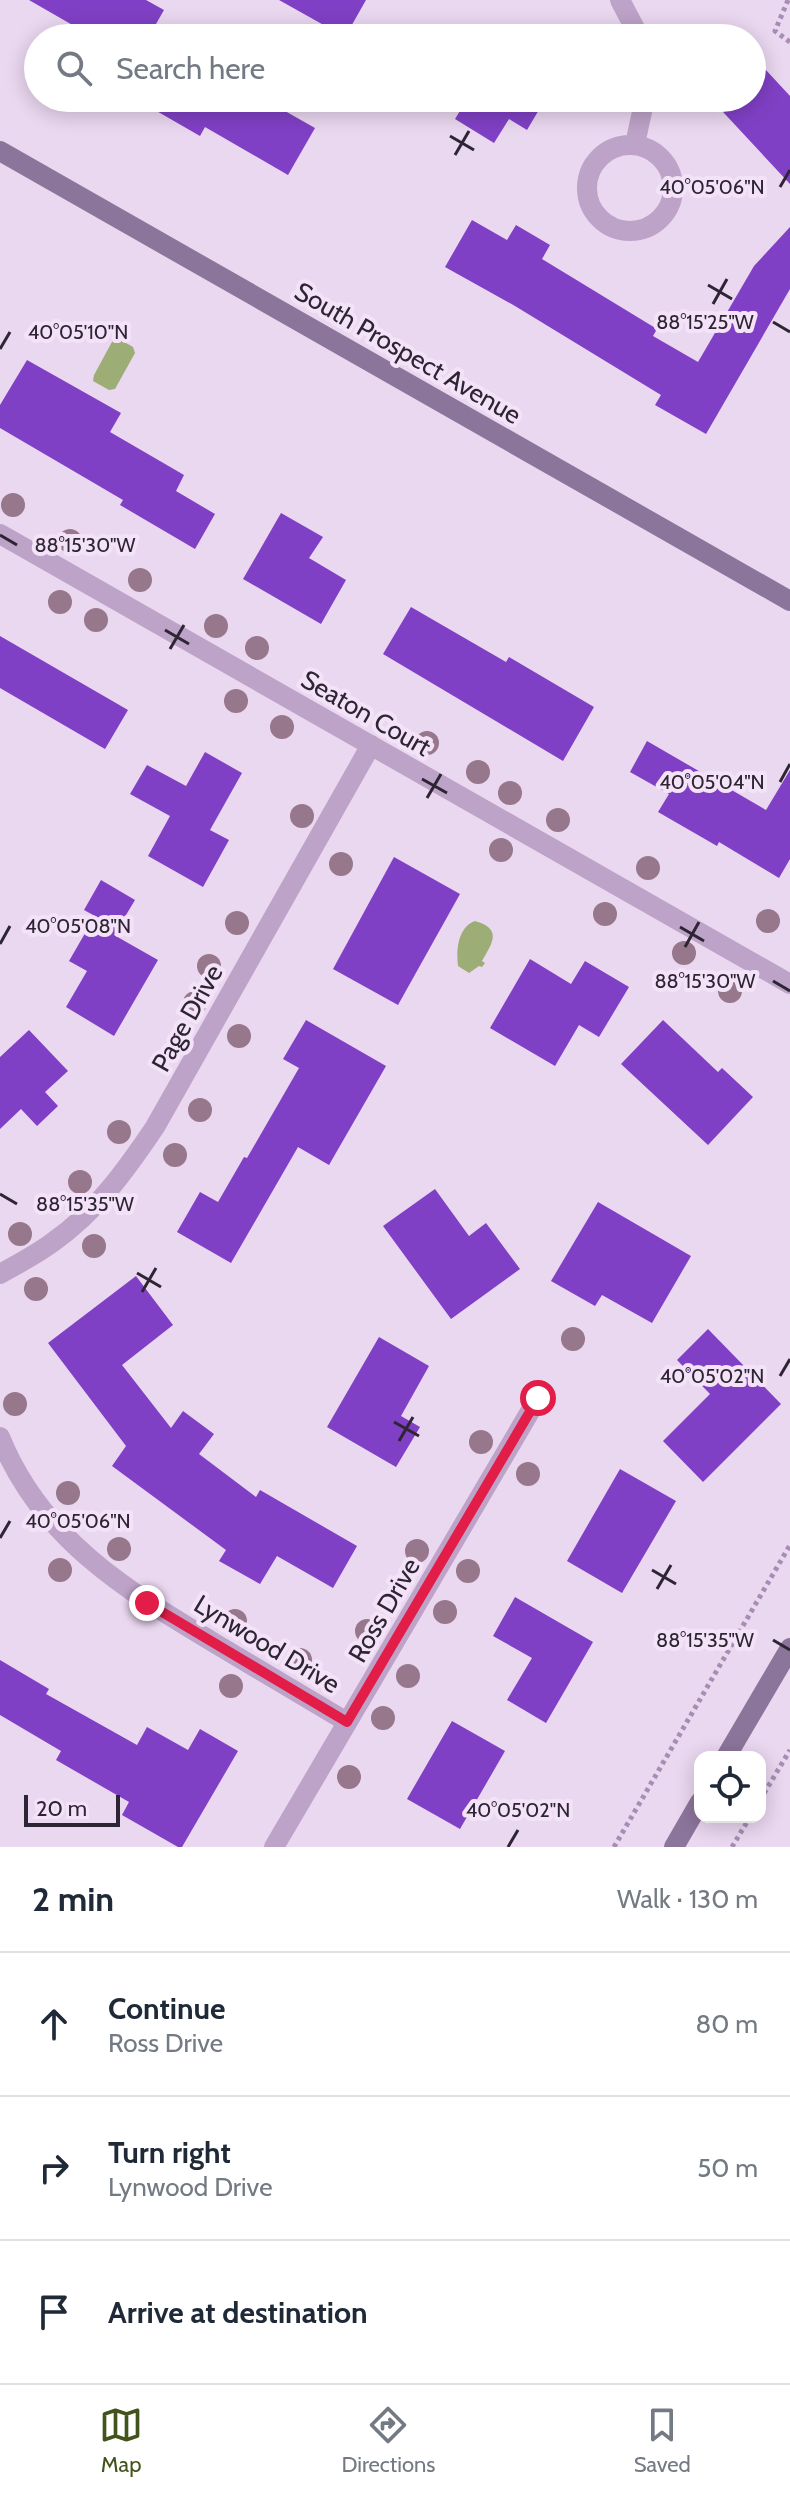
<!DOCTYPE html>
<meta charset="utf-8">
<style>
:root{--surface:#fff;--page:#f6f6f7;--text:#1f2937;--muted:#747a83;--line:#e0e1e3;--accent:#42541b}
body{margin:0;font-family:Cabin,sans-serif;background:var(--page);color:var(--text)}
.controls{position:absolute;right:24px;bottom:24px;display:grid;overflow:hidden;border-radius:16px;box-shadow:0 4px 20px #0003}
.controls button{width:72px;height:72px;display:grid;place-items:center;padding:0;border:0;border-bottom:2px solid var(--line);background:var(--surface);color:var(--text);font:40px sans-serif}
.scale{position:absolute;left:24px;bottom:20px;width:96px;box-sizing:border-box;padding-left:8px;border:4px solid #2d2533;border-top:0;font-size:22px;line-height:28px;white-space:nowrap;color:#2d2533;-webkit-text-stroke:6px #f4e3f8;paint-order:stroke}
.stop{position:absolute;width:24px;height:24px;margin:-18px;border:6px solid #e11d48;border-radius:50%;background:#fff}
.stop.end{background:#e11d48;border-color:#fff;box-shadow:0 2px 8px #0008}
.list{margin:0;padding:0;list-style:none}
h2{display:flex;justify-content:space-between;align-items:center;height:104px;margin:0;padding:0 32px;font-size:34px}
h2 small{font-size:26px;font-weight:400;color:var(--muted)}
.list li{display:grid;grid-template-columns:52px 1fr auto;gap:24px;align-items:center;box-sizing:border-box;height:144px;padding:0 32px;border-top:2px solid var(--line)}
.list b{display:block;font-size:30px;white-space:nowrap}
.list p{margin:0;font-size:26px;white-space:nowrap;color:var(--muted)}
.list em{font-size:26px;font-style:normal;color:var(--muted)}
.icon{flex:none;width:44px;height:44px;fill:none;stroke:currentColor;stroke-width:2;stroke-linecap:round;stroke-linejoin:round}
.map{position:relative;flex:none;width:790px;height:1847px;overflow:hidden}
.search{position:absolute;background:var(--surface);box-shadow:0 4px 20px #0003;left:24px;right:24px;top:24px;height:88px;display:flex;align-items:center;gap:20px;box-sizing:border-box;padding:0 28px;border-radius:44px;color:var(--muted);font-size:30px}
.sheet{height:536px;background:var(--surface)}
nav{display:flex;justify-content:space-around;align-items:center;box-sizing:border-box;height:112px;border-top:2px solid var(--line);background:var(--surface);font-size:22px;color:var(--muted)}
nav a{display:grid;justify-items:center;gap:4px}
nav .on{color:var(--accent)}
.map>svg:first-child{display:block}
.water{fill:#9dad76}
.building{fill:#8040c5}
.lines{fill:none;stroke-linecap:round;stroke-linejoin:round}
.path{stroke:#a78db4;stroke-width:5;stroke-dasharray:4 4;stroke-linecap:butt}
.minor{stroke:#bda3c8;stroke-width:20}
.secondary{stroke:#8c759b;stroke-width:20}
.tree{fill:#96778b}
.route{stroke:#e11d48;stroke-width:10}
.ticks{fill:none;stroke:#2d2533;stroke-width:3}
.labels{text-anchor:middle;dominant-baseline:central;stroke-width:8;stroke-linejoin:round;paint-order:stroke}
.street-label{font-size:26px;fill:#2d2533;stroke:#f4e3f8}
.ticks-label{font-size:20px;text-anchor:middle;fill:#2d2533;stroke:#f4e3f8;stroke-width:8;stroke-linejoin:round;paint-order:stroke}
</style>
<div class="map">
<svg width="790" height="1847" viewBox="0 0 790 1847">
<rect width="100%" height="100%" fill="#ead7f0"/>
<!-- water -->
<path class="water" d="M119 339 133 347 135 353 115 389 109 390 93 381 94 375 113 340Z
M475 921C503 929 492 943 482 961L485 963 482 967 479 966 469 973 458 966C456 950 458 927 475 921Z"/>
<!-- building -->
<path class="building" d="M29 0H146L164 10 148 38H95Z
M279 0H366L345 37Z
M752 55 790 96V184L710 98H752Z
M134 98H262L315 128 288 175 205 127 200 136Z
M468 98H546L527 130 509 119 494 143 455 119Z
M472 220 507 240 516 225 550 245 542 259 657 329 653 336 698 362 754 266 790 227V289L706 434 655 405 661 395 515 306 445 267Z
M27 360 121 413 110 432 184 475 176 491 215 514 195 549 120 505 123 500 0 428V405Z
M281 513 323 537 309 558 346 580 321 624 243 579Z
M411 607 506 662 509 657 594 707 563 761 383 654Z
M0 636 128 710 105 749 0 688Z
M647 741 766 810 790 770V859L779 878 719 842 717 846 658 812 669 794 630 772Z
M205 752 242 773 210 830 229 840 203 887 148 856 170 816 130 794 147 765 186 786Z
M394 857 460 894 398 1005 333 969Z
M101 880 135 900 114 935 158 960 114 1036 66 1007 87 971 69 961 95 916 84 910Z
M530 959 571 984 585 961 629 987 599 1037 579 1025 555 1066 490 1028Z
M306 1020 386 1066 329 1165 298 1147 231 1263 177 1232 200 1192 218 1202 244 1157 247 1158 299 1068 283 1059Z
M663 1020 718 1072 722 1068 753 1097 708 1145 621 1064Z
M29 1030 68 1071 45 1092 58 1106 37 1126 21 1109 0 1129V1057Z
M435 1189 469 1236 486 1223 520 1269 451 1319 383 1226Z
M598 1202 691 1256 652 1323 602 1295 595 1306 551 1281Z
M136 1276 173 1325 122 1365 171 1428 183 1411 214 1434 199 1454 256 1497 260 1490 357 1546 333 1588 277 1556 260 1584 219 1561 226 1550 112 1466 126 1446 48 1343Z
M708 1329 781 1404 703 1482 663 1441 710 1394 677 1360Z
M379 1337 429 1366 401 1416 420 1427 396 1467 327 1427Z
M620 1469 676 1501 622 1593 567 1561Z
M515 1597 593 1642 546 1723 507 1700 532 1658 493 1636Z
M0 1660 49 1689 46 1694 137 1745 147 1727 188 1750 200 1729 238 1751 182 1847H178L122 1815 129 1802 56 1760 61 1751 0 1715Z
M452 1721 505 1751 460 1829 407 1799Z"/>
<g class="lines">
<!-- path -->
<path class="path" d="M788 0 775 31 790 42
M760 1800 790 1750
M614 1847 790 1545
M732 1847 750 1817"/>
<!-- minor -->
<path class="minor" d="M620 0 640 38
M635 144 645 98
M587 188a43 43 0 1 1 86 0a43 43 0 1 1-86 0Z
M0 534 790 984
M0 1274C18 1264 37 1254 53 1242 96 1212 126 1170 155 1127L371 745
M0 1437C41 1539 126 1590 216 1644 260 1670 303 1696 347 1722
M274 1847 538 1398"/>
<!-- secondary -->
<path class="secondary" d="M0 151 790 601
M726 1757 790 1648
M674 1847 700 1802"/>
</g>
<!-- trees -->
<g class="tree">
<circle cx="13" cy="505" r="12"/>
<circle cx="70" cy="541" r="12"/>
<circle cx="140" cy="580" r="12"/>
<circle cx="60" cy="602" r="12"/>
<circle cx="96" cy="620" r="12"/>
<circle cx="216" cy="626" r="12"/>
<circle cx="257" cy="648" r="12"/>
<circle cx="236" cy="701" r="12"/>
<circle cx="282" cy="727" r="12"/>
<circle cx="427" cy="743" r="12"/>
<circle cx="478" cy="772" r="12"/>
<circle cx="510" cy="793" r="12"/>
<circle cx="302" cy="816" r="12"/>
<circle cx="558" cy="820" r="12"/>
<circle cx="501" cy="850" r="12"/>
<circle cx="341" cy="864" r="12"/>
<circle cx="648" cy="868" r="12"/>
<circle cx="605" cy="914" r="12"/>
<circle cx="768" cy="921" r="12"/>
<circle cx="237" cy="923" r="12"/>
<circle cx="684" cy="953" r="12"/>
<circle cx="209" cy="966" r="12"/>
<circle cx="730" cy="991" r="12"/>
<circle cx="195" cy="1003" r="12"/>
<circle cx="239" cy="1036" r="12"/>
<circle cx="200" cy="1110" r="12"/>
<circle cx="119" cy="1132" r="12"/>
<circle cx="175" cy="1155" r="12"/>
<circle cx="80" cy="1182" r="12"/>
<circle cx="20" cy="1234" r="12"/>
<circle cx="94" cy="1246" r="12"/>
<circle cx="36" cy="1289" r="12"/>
<circle cx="573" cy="1339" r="12"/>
<circle cx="15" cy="1404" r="12"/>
<circle cx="481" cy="1442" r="12"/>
<circle cx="528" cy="1474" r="12"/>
<circle cx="68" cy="1493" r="12"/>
<circle cx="119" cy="1549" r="12"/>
<circle cx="417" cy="1551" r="12"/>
<circle cx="60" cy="1570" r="12"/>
<circle cx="468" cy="1571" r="12"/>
<circle cx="445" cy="1612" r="12"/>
<circle cx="235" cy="1621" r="12"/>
<circle cx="367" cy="1631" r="12"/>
<circle cx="300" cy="1660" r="12"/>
<circle cx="408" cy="1676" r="12"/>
<circle cx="231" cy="1686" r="12"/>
<circle cx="383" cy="1718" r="12"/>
<circle cx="349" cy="1777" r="12"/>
</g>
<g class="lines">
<!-- route -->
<path class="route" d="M147 1603 347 1722 538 1398"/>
</g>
<!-- ticks -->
<path class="ticks" d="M450 136 474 150M455 155 469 131M780 187 790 170M708 285 732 299M713 304 727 279M773 322 790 332M0 349 10 332M0 535 17 545M165 630 189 644M170 649 184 625M422 779 447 793M780 782 790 764M427 798 441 774M680 927 704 941M0 944 10 926M685 947 699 922M773 981 790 991M0 1194 17 1204M137 1273 161 1287M142 1292 156 1268M780 1376 790 1359M394 1422 419 1436M399 1441 413 1417M0 1538 10 1521M652 1570 676 1584M657 1589 671 1565M773 1640 790 1650M508 1847 518 1830"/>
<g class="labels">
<!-- street labels -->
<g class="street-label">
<text transform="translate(408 353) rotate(30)">South Prospect Avenue</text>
<text transform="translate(366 713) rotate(30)">Seaton Court</text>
<text transform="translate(187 1018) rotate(-61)">Page Drive</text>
<text transform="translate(384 1610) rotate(-60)">Ross Drive</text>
<text transform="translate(267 1644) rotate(31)">Lynwood Drive</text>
</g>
</g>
<g class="ticks-label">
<text x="712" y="194">40°05'06"N</text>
<text x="705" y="329">88°15'25"W</text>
<text x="78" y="339">40°05'10"N</text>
<text x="85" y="552">88°15'30"W</text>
<text x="712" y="789">40°05'04"N</text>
<text x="78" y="933">40°05'08"N</text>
<text x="705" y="988">88°15'30"W</text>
<text x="85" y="1211">88°15'35"W</text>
<text x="712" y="1383">40°05'02"N</text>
<text x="78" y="1528">40°05'06"N</text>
<text x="705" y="1647">88°15'35"W</text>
<text x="518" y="1817">40°05'02"N</text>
</g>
</svg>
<div class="controls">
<button><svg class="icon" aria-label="locate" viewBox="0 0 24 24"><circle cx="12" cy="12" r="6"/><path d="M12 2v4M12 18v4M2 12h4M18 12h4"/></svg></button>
</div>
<div class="scale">20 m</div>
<div class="stop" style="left:538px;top:1398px"></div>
<div class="stop end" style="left:147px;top:1603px"></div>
<div class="search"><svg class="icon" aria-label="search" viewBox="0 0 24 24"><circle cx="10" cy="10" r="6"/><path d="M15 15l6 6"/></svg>Search here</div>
</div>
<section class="sheet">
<h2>2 min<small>Walk · 130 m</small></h2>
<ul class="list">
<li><svg class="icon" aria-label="ahead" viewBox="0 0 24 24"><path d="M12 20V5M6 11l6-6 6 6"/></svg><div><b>Continue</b><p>Ross Drive</p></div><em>80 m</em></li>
<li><svg class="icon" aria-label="right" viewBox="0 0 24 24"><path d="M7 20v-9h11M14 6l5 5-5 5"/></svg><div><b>Turn right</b><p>Lynwood Drive</p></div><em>50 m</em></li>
<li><svg class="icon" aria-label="arrive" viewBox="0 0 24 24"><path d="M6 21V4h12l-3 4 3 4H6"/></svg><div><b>Arrive at destination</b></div></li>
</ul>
</section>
<nav>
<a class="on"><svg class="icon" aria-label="map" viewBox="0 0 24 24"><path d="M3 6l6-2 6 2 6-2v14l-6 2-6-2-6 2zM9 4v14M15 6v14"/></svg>Map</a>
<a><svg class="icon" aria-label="directions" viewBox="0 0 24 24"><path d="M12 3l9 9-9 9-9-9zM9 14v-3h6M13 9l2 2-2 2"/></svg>Directions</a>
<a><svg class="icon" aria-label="saved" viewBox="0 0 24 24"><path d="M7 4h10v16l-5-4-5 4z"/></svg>Saved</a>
</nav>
